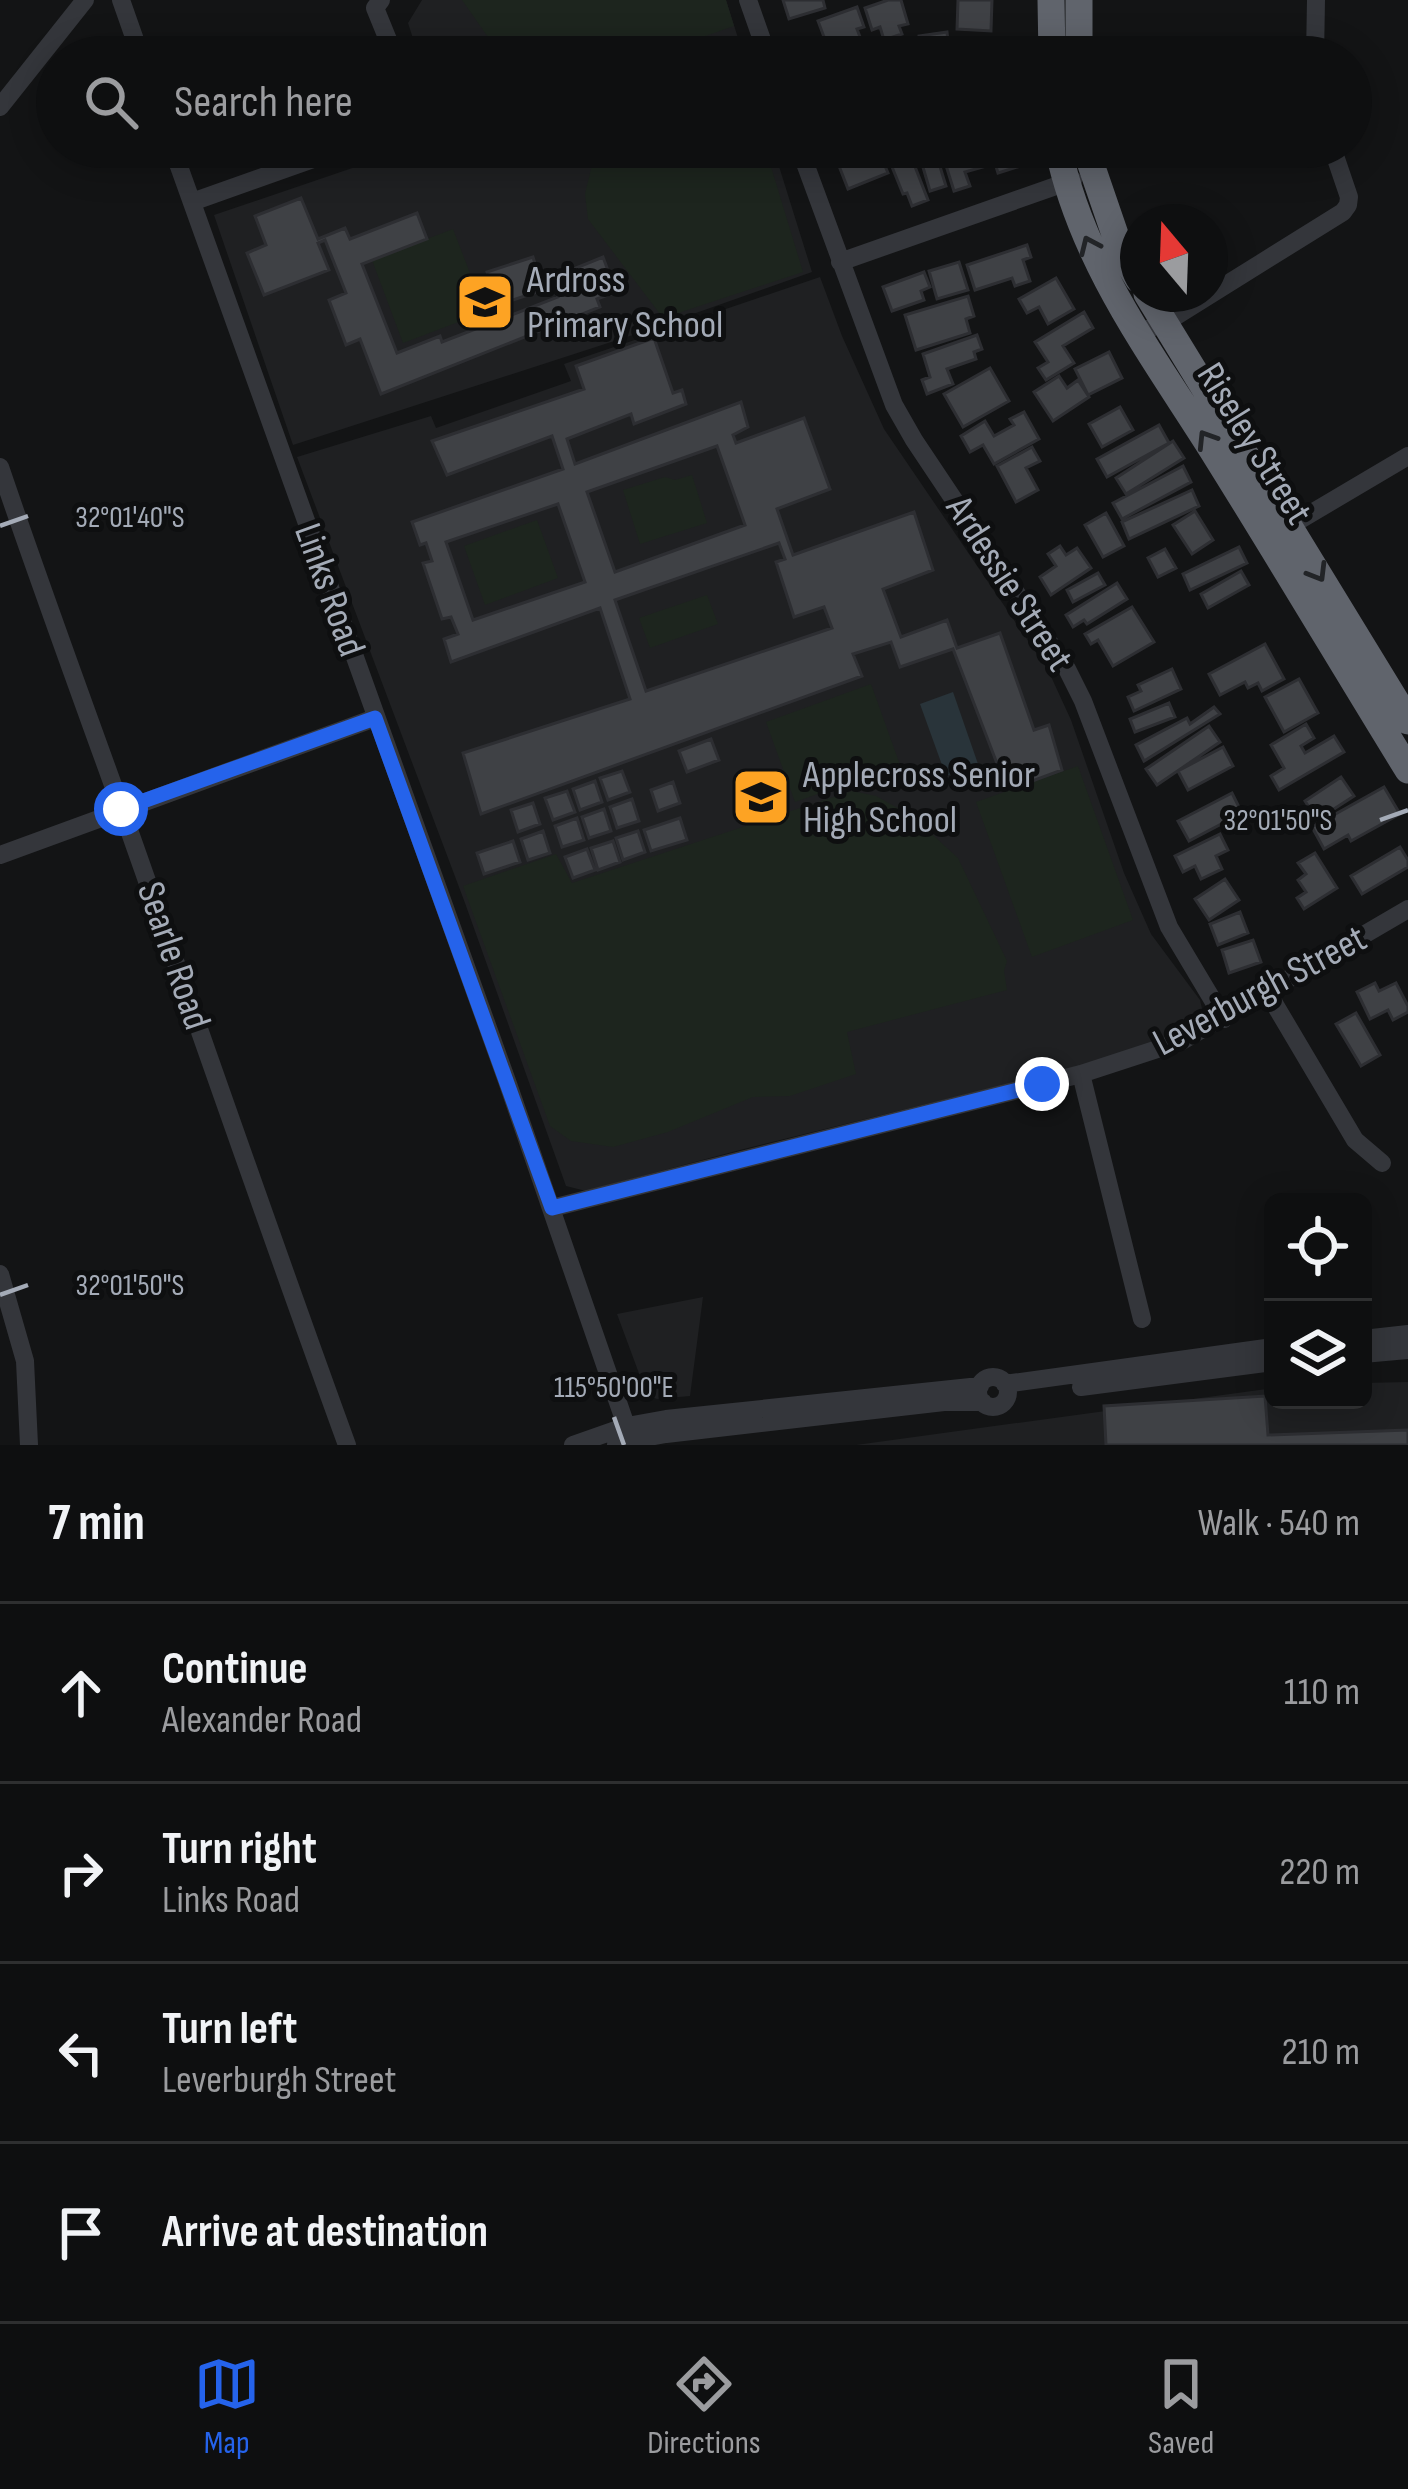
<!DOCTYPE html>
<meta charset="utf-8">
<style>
:root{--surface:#0e0f10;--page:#171819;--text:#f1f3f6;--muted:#9b9c9f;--line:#2e2f30;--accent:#2563eb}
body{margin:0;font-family:"Sofia Sans Condensed",sans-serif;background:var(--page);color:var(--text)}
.controls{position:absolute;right:36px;bottom:36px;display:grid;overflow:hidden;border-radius:18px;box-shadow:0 6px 30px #0003}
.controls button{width:108px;height:108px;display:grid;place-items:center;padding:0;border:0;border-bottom:3px solid var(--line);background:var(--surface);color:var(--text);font:60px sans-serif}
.compass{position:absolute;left:1120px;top:204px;width:108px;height:108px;border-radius:50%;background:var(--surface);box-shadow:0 6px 30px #0003;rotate:341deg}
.stop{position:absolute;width:36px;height:36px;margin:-27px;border:9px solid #2563eb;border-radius:50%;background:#fff}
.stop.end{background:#2563eb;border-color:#fff;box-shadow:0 3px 12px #0008}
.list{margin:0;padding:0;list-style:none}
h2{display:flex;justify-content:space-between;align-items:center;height:156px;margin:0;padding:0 48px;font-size:51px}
h2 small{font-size:39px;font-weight:400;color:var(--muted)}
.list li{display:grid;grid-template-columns:78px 1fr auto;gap:36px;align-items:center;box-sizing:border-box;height:180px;padding:0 48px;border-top:3px solid var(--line)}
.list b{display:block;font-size:45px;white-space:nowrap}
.list p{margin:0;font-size:39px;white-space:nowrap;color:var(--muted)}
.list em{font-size:39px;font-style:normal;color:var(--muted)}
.icon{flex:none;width:66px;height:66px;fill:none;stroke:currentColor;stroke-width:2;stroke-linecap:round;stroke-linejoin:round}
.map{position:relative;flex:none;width:1408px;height:1445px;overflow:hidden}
.search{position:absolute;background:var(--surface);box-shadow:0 6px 30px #0003;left:36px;right:36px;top:36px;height:132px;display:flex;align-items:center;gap:30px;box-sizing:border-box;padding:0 42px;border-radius:66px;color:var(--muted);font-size:45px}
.sheet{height:876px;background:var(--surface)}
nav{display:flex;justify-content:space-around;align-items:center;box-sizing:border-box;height:168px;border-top:3px solid var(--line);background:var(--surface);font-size:33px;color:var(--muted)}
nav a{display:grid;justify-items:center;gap:6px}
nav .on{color:var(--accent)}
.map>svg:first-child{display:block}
.built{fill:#1f2022}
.green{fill:#1d251e}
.water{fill:#29343a}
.building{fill:#3f4145;stroke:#2d2e32;stroke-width:3;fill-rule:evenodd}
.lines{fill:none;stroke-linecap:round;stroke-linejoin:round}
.minor{stroke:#34363b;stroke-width:18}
.highway{stroke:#60646c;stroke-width:27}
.oneway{stroke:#222427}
.route{stroke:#2563eb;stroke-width:15}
.ticks{fill:none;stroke:#a4abb7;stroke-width:4.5}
.labels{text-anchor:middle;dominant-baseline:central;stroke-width:10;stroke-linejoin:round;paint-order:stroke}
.poi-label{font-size:39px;fill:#a4abb7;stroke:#0e0f10;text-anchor:start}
.street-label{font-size:39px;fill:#a4abb7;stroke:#0e0f10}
.ticks-label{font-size:30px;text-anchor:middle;fill:#a4abb7;stroke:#0e0f10;stroke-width:10;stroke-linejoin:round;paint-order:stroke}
</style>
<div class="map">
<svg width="1408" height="1445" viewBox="0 0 1408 1445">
<rect width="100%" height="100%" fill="#131415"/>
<!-- built -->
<path class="built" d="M422 0H726L744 57H419L408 23Z
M414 147H773L812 272 642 332 293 445 214 215Z
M820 277 842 336 884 429 1048 670 1071 720 1124 873 1151 934 1200 1000 1204 1017 1196 1030 1182 1041 740 1150 586 1191 566 1186 465 903 297 457 431 416 436 428 571 381 564 364Z
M703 1297 690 1396 657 1399 647 1395 617 1314Z
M1408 1382V1445H856L1273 1388V1400H1363V1383Z"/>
<!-- green -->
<path class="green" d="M462 0H726L734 26 646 57H502Z
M567 147H765L803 272 663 318 588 219 585 194 592 165 571 155Z
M453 229 485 312 403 343 372 260Z
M692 475 707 523 640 544 623 490 665 477 675 480Z
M537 520 558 578 485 605 464 546Z
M707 595 718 624 650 648 639 618Z
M871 684 900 765 795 802 766 722Z
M1078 766 1133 920 1032 957 976 802Z
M852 791 876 796 912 816 958 858 1007 961 1004 971 1007 990 847 1032 856 1074 790 1096 753 1097 668 1132 613 1147 571 1141 550 1126 463 886 556 854 572 883Z"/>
<!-- water -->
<path class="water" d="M953 692 978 764 946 776 920 704Z"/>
<!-- building -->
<path class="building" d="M783 0H823L825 8 789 19Z
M888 0H901L908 24 899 26 902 34 884 40 880 27 872 30 865 8Z
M958 0H992L991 31 957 29Z
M857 7 864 27 857 29 862 42 813 57 808 43 824 37 818 21Z
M947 32 950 57H921L919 36Z
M965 45 1002 46 1001 57H965Z
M850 147 855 153 877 147 888 173 848 189 834 153Z
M898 147H915L921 161 914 164 928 200 912 206 907 193 903 194 886 152Z
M917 147H934L946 186 930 191Z
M967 147H985L990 165 965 172 970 186 954 191 943 156Z
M990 147H1022L1027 164 998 173Z
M301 198 318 239 345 228 350 239 417 213 427 239 362 264 397 353 440 336 442 342 558 297 551 278 603 257 616 292 597 299 600 307 381 394 360 339 346 345 329 300 346 293 325 240 318 243 329 270 264 295 247 253 266 245 255 216Z
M1027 245 1031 257 1023 260 1030 281 1015 286 1012 278 975 290 967 265Z
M533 257 543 290 498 305 487 272Z
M959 262 968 290 937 299 929 271Z
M924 272 930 287 921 291 924 300 892 311 883 287Z
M1056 278 1074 309 1048 324 1039 307 1027 313 1019 299Z
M968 296 974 316 966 319 970 333 916 350 905 315Z
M1084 312 1093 328 1063 346 1074 363 1046 380 1038 368 1048 362 1035 342Z
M977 335 982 349 974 352 976 359 947 369 953 384 927 394 922 380 930 377 923 354Z
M654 338 673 393 682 390 686 404 634 424 631 414 567 439 575 464 741 402 748 427 733 435 736 443 804 418 830 489 777 509 793 555 914 512 933 570 883 589 901 637 947 620 957 648 1000 633 1034 730 1049 725 1062 770 1027 783 1023 767 1001 774 953 649 900 667 891 642 853 654 862 676 481 814 463 753 630 699 600 608 451 662 444 639 458 634 451 617 442 619 423 563 432 561 426 543 420 545 412 522 563 469 552 436 447 475 432 441 584 389 576 366ZM717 446 745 525 615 572 587 492ZM558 504 585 582 473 620 446 542ZM779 543 785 559 776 562 794 617 824 607 832 628 646 691 615 600Z
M1109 352 1122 378 1088 395 1075 369Z
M990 368 1009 401 963 427 944 394Z
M1059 376 1067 388 1078 380 1089 397 1053 421 1034 392Z
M1120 407 1133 430 1102 447 1089 424Z
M1024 412 1039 439 994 464 983 445 970 452 961 436 985 421 994 436 1014 425 1010 419Z
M1159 425 1169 443 1107 477 1097 459Z
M1173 441 1184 458 1126 494 1116 478Z
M1032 447 1040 461 1026 468 1038 490 1016 502 997 466Z
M1183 466 1191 482 1122 519 1113 503Z
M1192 490 1199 506 1129 539 1122 522Z
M1195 511 1213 540 1192 554 1173 525Z
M1106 513 1124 546 1103 557 1085 525Z
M1060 546 1066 555 1077 548 1091 568 1051 595 1040 577 1056 566 1048 554Z
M1239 547 1247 563 1190 590 1183 574Z
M1165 549 1176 568 1158 577 1148 558Z
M1241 571 1249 585 1208 608 1201 594Z
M1098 573 1105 585 1073 602 1067 590Z
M1117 583 1127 599 1087 624 1084 620 1073 627 1066 615Z
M1132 607 1154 642 1113 666 1098 640 1091 644 1085 634Z
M1265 644 1284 679 1262 691 1258 683 1248 688 1245 682 1220 695 1209 674Z
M1172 669 1181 689 1134 711 1128 697 1141 691 1138 685Z
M1299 679 1318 713 1284 732 1265 697Z
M1169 703 1175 717 1135 732 1130 719Z
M1214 707 1220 714 1144 761 1136 745 1187 718 1190 724Z
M1306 724 1314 738 1301 746 1305 753 1334 736 1344 752 1279 790 1271 776 1284 768 1271 745Z
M1209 726 1220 742 1157 785 1146 769Z
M711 739 719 760 687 772 679 751Z
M1223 747 1233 766 1188 790 1178 771Z
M622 771 630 792 608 800 600 778Z
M1341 777 1354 796 1317 820 1305 801Z
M595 781 602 802 580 810 573 789Z
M673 782 680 803 658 811 651 790Z
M1384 787 1400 814 1351 841 1348 835 1324 849 1312 827Z
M567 791 575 812 553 820 545 798Z
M1232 793 1242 813 1189 841 1178 821Z
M632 799 639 821 617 828 610 807Z
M533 803 540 824 518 832 511 810Z
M604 809 611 831 589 838 582 817Z
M577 818 584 840 562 847 555 826Z
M680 818 687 840 651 851 644 830Z
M543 831 550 853 528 860 521 839Z
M638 831 645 852 623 860 616 838Z
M1220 834 1228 850 1216 856 1222 869 1201 879 1195 866 1183 872 1175 856Z
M513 841 520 862 484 874 477 853Z
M613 841 620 862 598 870 591 848Z
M1400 847 1408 860V867L1362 894 1351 876Z
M587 849 595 870 573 878 565 857Z
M1315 853 1337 888 1304 909 1297 898 1306 892 1298 880 1306 874 1298 863Z
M1225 879 1239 900 1209 920 1195 899Z
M1240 912 1248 933 1218 945 1210 924Z
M1253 940 1261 962 1229 973 1222 950Z
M1375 983 1379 991 1396 983 1408 1006V1012L1393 1020 1388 1010 1370 1019 1357 992Z
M1356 1013 1380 1055 1361 1066 1336 1024Z
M1265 1396 1268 1435 1408 1430V1445H1106L1104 1406Z"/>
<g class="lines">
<!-- minor -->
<path class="minor" d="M121 0 141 57
M381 0 375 8 395 57
M748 0 768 57
M1315 57 1316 0
M0 107 85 0
M172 147 507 1081 631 1440
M799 147 894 405 914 440 1067 669 1083 701 1169 927 1224 1019
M192 202 347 147
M840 262 1073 180
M1138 334 1176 316 1343 212 1348 205 1349 197 1332 147
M0 467C39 582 81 696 122 810 197 1022 270 1234 347 1445
M1283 530 1408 456
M0 855 375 718
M1268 993 1355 1140 1382 1163
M1081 1074 1142 1319
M552 1208 1081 1074 1182 1041 1408 909
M0 1274 25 1361 29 1445
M1363 1339 1408 1334
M1363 1354 1408 1350
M978 1392a15 15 0 1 1 30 0a15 15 0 1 1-30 0Z
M1005 1384 1273 1347
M1081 1387 1273 1362
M573 1445 627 1426 666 1419 980 1386
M616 1445 631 1440 666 1434 944 1402H983"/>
<!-- highway -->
<path class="highway" d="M1051 0 1052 57
M1079 0V57
M1058 147C1082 264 1154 357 1216 456 1281 560 1344 666 1408 770
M1085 147 1120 249 1138 279
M1147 294 1408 721"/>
</g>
<!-- one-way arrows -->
<defs><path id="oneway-chevron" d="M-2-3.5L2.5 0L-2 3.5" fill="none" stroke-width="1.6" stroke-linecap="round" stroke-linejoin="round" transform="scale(3)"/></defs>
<g class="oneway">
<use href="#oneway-chevron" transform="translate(1089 245) rotate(-114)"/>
<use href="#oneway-chevron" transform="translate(1206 439) rotate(-122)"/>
<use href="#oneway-chevron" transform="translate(1318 573) rotate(59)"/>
</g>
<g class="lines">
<!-- route -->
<path class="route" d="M121 809 375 718 552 1208 1042 1084"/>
</g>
<!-- ticks -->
<path class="ticks" d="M0 526 28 516M1380 820 1408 810M0 1295 28 1285M614 1417 624 1445"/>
<!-- icons -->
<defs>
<symbol id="school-square" viewBox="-11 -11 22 22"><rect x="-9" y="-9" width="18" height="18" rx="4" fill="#fda323" stroke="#0e0f10"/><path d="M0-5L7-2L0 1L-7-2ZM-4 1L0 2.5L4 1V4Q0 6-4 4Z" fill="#111"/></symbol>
</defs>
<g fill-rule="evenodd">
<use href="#school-square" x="452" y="269" width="66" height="66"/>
<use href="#school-square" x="728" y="764" width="66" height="66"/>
</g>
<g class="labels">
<!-- poi labels -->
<g class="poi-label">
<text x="527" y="280">Ardross<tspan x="527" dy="45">Primary School</tspan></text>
<text x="803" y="775">Applecross Senior<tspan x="803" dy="45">High School</tspan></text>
</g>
<!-- street labels -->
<g class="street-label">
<text transform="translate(1254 444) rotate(58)">Riseley Street</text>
<text transform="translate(1009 584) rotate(57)">Ardessie Street</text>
<text transform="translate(329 590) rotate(70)">Links Road</text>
<text transform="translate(173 956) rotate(71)">Searle Road</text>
<text transform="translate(1260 991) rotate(-28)">Leverburgh Street</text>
</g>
</g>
<g class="ticks-label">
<text x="130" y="527">32°01'40"S</text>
<text x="1278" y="830">32°01'50"S</text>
<text x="130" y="1295">32°01'50"S</text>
<text x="614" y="1397">115°50'00"E</text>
</g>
</svg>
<div class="controls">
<button><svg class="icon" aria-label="locate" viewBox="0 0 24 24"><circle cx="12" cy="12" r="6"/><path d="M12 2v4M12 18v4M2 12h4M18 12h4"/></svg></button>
<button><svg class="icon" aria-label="layers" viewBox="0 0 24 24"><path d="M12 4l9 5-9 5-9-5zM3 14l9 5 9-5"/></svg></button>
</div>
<svg class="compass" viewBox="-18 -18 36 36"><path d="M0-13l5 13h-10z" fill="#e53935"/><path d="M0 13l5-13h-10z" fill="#9b9c9f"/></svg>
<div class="stop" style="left:121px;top:809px"></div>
<div class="stop end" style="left:1042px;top:1084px"></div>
<div class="search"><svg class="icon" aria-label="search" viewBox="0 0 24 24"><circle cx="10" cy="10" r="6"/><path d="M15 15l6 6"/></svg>Search here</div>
</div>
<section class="sheet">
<h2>7 min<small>Walk · 540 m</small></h2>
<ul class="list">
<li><svg class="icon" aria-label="ahead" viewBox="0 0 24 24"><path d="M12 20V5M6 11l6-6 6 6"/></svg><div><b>Continue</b><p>Alexander Road</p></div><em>110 m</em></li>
<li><svg class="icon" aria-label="right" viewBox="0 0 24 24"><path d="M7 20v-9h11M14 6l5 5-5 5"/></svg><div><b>Turn right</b><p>Links Road</p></div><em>220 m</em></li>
<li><svg class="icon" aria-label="left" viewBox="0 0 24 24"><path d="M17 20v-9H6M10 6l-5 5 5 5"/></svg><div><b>Turn left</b><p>Leverburgh Street</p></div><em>210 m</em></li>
<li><svg class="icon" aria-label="arrive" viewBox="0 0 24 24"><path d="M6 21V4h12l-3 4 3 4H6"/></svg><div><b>Arrive at destination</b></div></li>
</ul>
</section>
<nav>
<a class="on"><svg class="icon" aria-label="map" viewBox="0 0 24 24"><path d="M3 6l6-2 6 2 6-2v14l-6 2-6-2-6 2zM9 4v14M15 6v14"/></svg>Map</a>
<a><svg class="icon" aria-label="directions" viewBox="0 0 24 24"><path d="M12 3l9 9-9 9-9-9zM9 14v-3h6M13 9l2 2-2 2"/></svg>Directions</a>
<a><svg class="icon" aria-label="saved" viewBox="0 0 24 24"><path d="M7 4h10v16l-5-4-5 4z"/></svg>Saved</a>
</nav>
